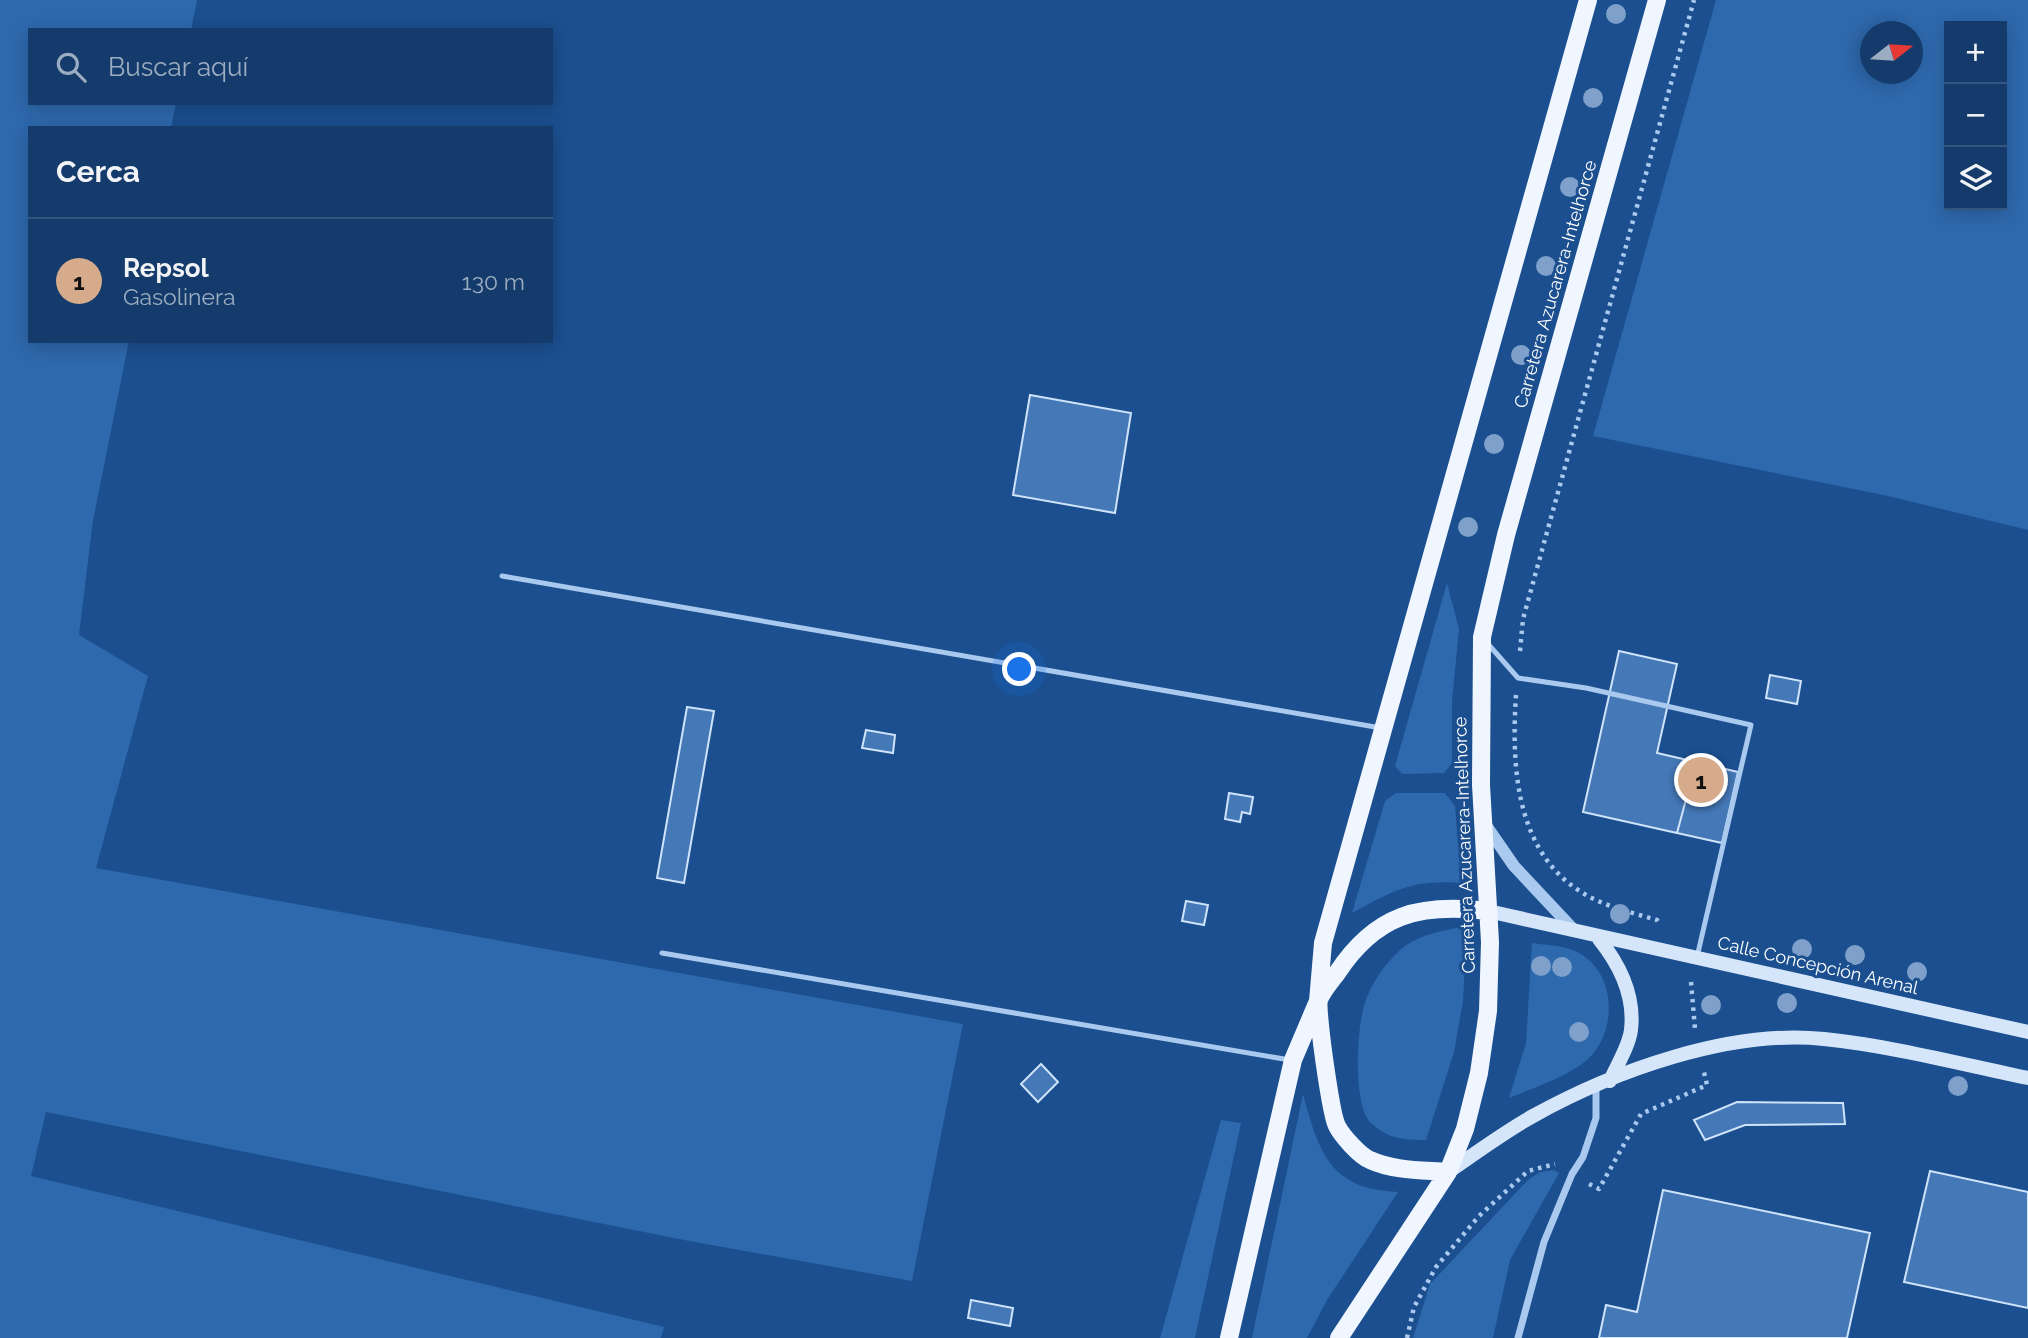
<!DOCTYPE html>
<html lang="es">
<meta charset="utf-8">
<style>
:root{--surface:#143b6b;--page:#214673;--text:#f1f3f6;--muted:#9dadc1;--line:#33557e;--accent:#d6ab8b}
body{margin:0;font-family:Raleway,sans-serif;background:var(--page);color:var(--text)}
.controls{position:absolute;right:21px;top:21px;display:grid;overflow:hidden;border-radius:0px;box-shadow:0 4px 18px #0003}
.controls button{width:63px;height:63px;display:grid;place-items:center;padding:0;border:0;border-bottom:2px solid var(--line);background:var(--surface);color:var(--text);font:35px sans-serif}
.compass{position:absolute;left:1860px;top:21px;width:63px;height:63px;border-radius:50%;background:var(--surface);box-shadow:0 4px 18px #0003;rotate:73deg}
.you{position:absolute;left:1020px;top:670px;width:24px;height:24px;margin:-18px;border:5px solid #fff;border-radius:50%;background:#1a73e8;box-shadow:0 0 0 10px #1a73e833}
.badge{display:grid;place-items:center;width:46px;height:46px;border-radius:50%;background:var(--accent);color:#111;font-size:23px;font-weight:700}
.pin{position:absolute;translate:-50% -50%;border:4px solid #fff;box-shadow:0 2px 7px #0006}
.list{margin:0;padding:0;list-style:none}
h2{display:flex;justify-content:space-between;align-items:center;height:91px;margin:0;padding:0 28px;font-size:30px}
h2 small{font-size:23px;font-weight:400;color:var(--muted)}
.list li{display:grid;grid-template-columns:46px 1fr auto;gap:21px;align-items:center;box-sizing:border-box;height:126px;padding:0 28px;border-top:2px solid var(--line)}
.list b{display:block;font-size:26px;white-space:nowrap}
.list p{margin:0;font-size:23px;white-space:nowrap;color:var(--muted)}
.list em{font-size:23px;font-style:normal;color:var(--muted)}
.icon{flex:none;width:38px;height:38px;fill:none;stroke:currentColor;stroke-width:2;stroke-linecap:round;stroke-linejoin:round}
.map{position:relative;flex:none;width:2028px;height:1338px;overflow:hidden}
.search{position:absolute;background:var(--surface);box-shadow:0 4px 18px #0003;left:28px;top:28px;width:525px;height:77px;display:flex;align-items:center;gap:18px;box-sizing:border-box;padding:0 24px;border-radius:0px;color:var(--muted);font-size:26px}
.panel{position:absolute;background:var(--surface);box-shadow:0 4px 18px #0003;left:28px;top:126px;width:525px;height:217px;border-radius:0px}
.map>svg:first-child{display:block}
.green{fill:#2e69ad;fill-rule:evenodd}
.building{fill:#4478b7;stroke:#cfe3fa;stroke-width:2}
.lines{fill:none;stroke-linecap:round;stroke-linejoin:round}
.path{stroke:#a9c9ee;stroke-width:4.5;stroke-dasharray:3.5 5;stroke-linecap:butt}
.service{stroke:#a9c9ee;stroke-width:5}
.minor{stroke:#a9c9ee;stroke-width:7}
.tertiary{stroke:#a9c9ee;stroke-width:12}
.secondary{stroke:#d6e6fa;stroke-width:14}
.primary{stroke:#f0f6ff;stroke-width:18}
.tree{fill:#7ea0ca}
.labels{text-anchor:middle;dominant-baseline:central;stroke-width:6;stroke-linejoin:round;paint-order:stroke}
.street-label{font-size:18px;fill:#fff;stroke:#1b4f8f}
</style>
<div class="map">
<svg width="2028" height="1338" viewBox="0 0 2028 1338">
<rect width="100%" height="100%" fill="#1b4f8f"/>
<!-- green -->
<path class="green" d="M0 0H197L191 30H30V103H176L171 128H30V341H129L93 520 79 635 148 676 96 868 963 1024 912 1281 684 1240 46 1112 31 1176 664 1327 661 1338H0Z
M1716 0H2028V530L1888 496 1593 436ZM2002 26V205H1949V26ZM1870 32H1912V74H1870Z
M1447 583 1459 629 1452 701V763L1444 773 1402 774 1395 766Z
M1396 793H1445L1455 806 1461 883C1412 879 1393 891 1352 913L1385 801Z
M1467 926 1463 1001 1454 1052 1426 1140C1404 1140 1388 1139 1371 1123 1352 1105 1357 1025 1365 1002 1372 983 1383 966 1398 952 1417 934 1442 931 1467 926Z
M1532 943C1544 945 1558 945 1570 949 1618 965 1621 1036 1582 1064 1561 1079 1533 1088 1509 1098L1526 1043Z
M1303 1094C1319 1153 1330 1189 1398 1192L1327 1300 1307 1338H1252Z
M1221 1120 1241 1123 1195 1338H1160Z
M1554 1170 1559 1173 1510 1260 1493 1338H1413L1430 1284 1528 1180 1540 1172Z"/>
<!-- building -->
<path class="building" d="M1030 395 1131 413 1115 513 1013 495Z
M1619 651 1677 664 1657 753 1696 762 1677 833 1583 812Z
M1770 675 1801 681 1797 704 1766 698Z
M687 707 714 711 684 883 657 878Z
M866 730 895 735 893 753 862 748Z
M1696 762 1738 772 1722 843 1677 833Z
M1229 793 1253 797 1250 814 1242 812 1240 822 1225 819Z
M1186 901 1208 905 1204 925 1182 921Z
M1041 1064 1058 1082 1038 1102 1021 1084Z
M1737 1102 1843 1103 1845 1124 1745 1125 1705 1140 1694 1120Z
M1930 1171 2028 1192V1308L1904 1282Z
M1663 1190 1870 1233 1847 1338H1599L1606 1305 1637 1312Z
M971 1300 1013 1308 1010 1326 968 1318Z"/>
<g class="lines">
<!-- path -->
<path class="path" d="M1520 651 1523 619 1694 0
M1516 695C1511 771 1516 863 1596 900 1615 909 1637 914 1657 920L1660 925
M1691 982 1695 1029
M1589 1184 1599 1189 1641 1114 1707 1085 1704 1072
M1407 1338 1414 1307 1436 1267 1479 1216 1528 1171 1555 1164"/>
<!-- service -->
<path class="service" d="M502 576 1381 728
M1488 644 1518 678 1586 688 1751 725 1697 957
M662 953 1290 1060"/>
<!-- minor -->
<path class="minor" d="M1518 1338 1544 1242 1572 1174 1583 1157 1596 1118V1087"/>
<!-- tertiary -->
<path class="tertiary" d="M1485 824 1514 866 1574 930"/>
<!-- secondary -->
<path class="secondary" d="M1488 911 2028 1032
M1599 939C1620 965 1635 995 1631 1030 1629 1046 1617 1065 1610 1081
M1448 1172C1476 1153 1504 1132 1533 1116 1614 1071 1730 1029 1824 1039 1892 1046 1961 1064 2028 1078"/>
<!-- primary -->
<path class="primary" d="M1448 1172C1423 1170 1394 1171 1370 1160 1360 1156 1342 1136 1337 1126 1331 1115 1316 1010 1319 1000 1322 991 1331 981 1337 973 1376 914 1419 903 1488 911
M1229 1338 1293 1060 1318 1001 1323 943 1588 0
M1339 1338 1448 1172 1465 1129 1479 1073 1488 1011 1490 942 1481 785 1482 637 1506 535 1657 0"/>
</g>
<!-- trees -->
<g class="tree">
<circle cx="1616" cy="14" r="10"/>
<circle cx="1593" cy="98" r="10"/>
<circle cx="1570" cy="187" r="10"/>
<circle cx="1546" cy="266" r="10"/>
<circle cx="1521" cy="355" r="10"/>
<circle cx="1494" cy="444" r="10"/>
<circle cx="1468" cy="527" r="10"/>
<circle cx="1620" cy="914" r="10"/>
<circle cx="1802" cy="949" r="10"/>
<circle cx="1855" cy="955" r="10"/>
<circle cx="1541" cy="966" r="10"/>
<circle cx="1562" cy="967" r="10"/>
<circle cx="1917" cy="972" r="10"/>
<circle cx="1787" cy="1003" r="10"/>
<circle cx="1711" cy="1005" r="10"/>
<circle cx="1579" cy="1032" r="10"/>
<circle cx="1958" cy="1086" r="10"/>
</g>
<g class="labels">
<!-- street labels -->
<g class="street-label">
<text transform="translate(1555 284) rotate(-74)">Carretera Azucarera-Intelhorce</text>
<text transform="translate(1464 845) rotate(-92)">Carretera Azucarera-Intelhorce</text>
<text transform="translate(1818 965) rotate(13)">Calle Concepción Arenal</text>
</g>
</g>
</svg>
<div class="controls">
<button>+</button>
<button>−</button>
<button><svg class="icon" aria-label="layers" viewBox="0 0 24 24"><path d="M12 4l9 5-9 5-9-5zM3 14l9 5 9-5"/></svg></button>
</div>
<svg class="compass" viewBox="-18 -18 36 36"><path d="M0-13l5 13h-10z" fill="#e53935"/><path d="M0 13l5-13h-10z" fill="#9dadc1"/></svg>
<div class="you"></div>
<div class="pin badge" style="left:1701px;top:780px">1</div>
<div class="search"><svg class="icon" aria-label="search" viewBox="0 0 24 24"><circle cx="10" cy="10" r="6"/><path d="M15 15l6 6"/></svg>Buscar aquí</div>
<section class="panel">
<h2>Cerca<small></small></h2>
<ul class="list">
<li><span class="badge">1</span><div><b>Repsol</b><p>Gasolinera</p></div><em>130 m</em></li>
</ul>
</section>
</div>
